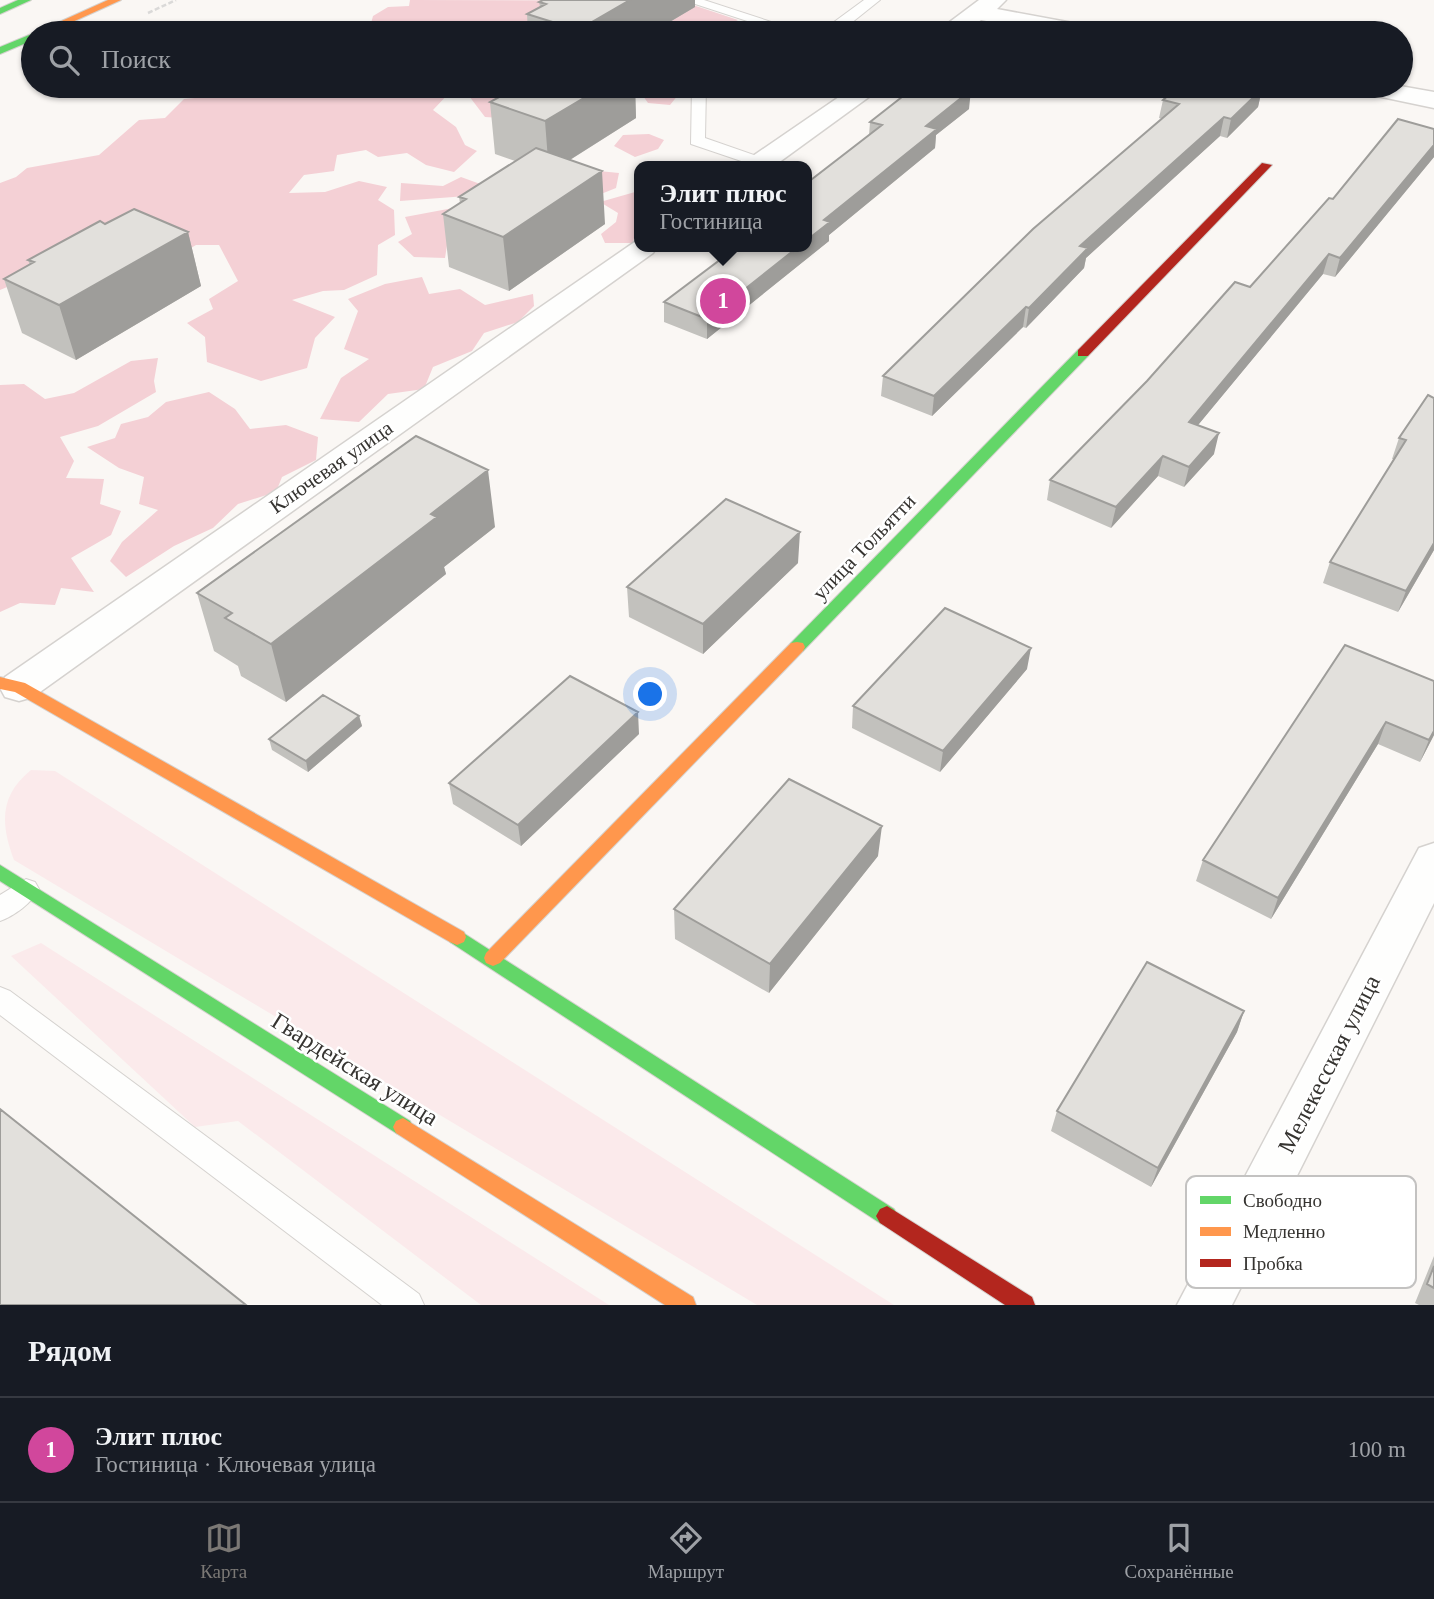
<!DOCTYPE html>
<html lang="ru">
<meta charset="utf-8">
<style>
:root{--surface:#171b24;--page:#242831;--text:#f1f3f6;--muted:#9ea1a6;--line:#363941;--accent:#7b7875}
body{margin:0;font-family:"Times New Roman",serif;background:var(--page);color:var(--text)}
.you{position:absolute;left:651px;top:695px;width:24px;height:24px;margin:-18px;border:5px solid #fff;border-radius:50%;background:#1a73e8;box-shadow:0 0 0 10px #1a73e833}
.badge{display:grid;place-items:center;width:46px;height:46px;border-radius:50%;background:var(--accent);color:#fff;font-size:23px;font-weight:700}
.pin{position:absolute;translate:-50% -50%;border:4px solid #fff;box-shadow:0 2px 7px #0006}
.popup{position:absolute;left:634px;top:161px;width:178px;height:91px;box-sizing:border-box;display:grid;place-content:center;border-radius:14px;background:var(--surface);filter:drop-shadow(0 2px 5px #0005);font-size:23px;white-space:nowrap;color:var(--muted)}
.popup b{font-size:26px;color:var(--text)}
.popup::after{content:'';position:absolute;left:50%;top:100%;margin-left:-14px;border:14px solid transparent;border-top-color:var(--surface)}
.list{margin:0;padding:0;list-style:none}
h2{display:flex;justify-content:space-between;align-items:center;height:91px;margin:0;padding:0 28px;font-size:30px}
h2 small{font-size:23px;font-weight:400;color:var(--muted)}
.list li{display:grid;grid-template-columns:46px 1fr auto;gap:21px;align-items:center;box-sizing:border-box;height:105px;padding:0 28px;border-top:2px solid var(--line)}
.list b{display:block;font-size:26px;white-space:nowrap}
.list p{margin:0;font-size:23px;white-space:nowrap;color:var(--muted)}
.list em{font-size:23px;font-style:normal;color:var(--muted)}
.icon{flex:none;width:38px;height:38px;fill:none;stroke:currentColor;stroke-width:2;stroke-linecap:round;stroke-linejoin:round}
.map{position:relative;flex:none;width:1434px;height:1305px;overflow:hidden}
.search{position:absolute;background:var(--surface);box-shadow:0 2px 5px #0004;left:21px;right:21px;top:21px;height:77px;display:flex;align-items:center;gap:18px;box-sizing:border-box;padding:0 24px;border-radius:38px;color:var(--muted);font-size:26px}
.sheet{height:196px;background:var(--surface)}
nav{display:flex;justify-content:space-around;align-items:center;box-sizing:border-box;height:98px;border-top:2px solid var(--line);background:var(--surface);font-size:19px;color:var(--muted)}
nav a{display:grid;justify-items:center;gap:4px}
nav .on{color:var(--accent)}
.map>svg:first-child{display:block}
.green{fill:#fbeaeb}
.forest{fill:#f4d0d5}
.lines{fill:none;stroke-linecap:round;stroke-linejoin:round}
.lane-casing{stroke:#d5d2cf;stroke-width:2}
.street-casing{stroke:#d5d2cf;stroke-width:3}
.fast-casing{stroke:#d5d2cf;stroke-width:2}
.slow-casing{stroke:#d5d2cf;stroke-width:2}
.jam-casing{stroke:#d5d2cf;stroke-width:2}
.path{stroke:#dad9d8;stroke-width:2.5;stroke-dasharray:5 2.5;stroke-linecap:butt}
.lane{fill:#fefefd;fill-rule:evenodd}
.street{fill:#fefefd;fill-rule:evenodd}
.fast{fill:#63d668;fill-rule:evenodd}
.slow{fill:#ff974d;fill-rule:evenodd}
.jam{fill:#b3261e;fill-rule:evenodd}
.wall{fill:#c2c1bd}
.shaded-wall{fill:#9e9d9a}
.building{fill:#e2e0dc;stroke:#9e9d9a;stroke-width:2}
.labels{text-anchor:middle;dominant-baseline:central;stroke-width:5;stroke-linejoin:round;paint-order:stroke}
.street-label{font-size:21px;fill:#363431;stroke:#fff}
.near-street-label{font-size:24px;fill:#363431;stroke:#fff}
.key{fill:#fff;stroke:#c3c2c1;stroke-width:2}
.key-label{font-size:19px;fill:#363431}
</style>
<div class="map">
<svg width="1434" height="1305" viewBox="0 0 1434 1305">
<rect width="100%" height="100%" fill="#faf7f4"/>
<!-- green -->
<path class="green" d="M31 770 55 771 894 1305H757L14 860C0 823 0 795 31 770Z
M41 943 609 1305H481L238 1121 195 1127 11 956Z"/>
<!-- forest -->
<path class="forest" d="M410 0 681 1 738 20 725 27 722 33H679L674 27 656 20 536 33H319L327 26 370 27 373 16 388 7 409 6Z
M217 86H623L520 119 485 117 469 96 452 90 433 110 456 127 465 145 477 151 454 172 426 165 407 153 378 157 366 150 337 155 334 171 304 175 289 193 325 192 359 181 387 187 378 200 394 210 395 235 378 245 377 275 344 290 323 291 292 300 335 317 315 338 307 368 261 381 207 362 205 337 187 323 213 309 209 299 238 281 219 245H196L174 258 26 279 0 290V183L16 177 27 168 99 155 139 120 165 118 184 99 205 97Z
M657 88 683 89 670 105 648 103 641 93Z
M649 134 664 140 658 149 635 157 614 146 623 135Z
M579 169 619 173 616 188 591 198 480 195 400 201 401 183 443 186 461 177 483 185Z
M635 192H639V226L636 227 633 243H605L601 234 616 222 618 213 600 202Z
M453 208 445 258 414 257 398 242 412 234 405 217Z
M422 277 429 294 460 289 485 305 533 294 534 306 518 322 484 333 472 351 433 367 424 389 388 394 359 422 320 419 341 378 369 359 344 349 358 311 348 299 385 284Z
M158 358 154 381 156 392 98 426 60 437 74 461 66 478 104 479 100 504 121 511 111 535 71 558 94 592 61 588 55 605 20 603 0 612V385L24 384 45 399 74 393 131 361Z
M209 392 235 409 250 429 286 425 318 437 316 460 282 477 276 492 238 504 213 528 174 546 126 577 110 561 122 542 158 510 139 504 144 477 119 468 87 447 115 438 121 424 148 417 166 402Z"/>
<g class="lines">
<defs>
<path id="lane" d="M683 0H704L805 33H784Z
M864 0H880L850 24 875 33H853L834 28V22Z
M692 86H706L705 138 768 160V166H756L691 144Z
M26 879 35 882 39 889C32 903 14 916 0 921V895Z
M0 987 10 991 419 1294 424 1305H382L0 1015Z"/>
<path id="street" d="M979 0H1006L997 9 1089 26 1097 28 1101 33H1053L981 20 962 33H935Z
M855 86H884L774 166H744L747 160Z
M1349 86H1400L1434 92V108L1353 91Z
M639 239V247H657L653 253 33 697 19 701 5 697 0 688 5 677Z
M1434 843V903L1232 1305H1177L1419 848Z"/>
<path id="fast" d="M18 0H31L0 14V8Z
M34 33 33 40 0 54V47Z
M1083 349 1089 353 1088 356 803 651H791L789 647 791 643 1078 350Z
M0 865 410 1121 413 1127 410 1133 403 1136 396 1133 0 881Z
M457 929 894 1209 898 1216 894 1223 887 1226 880 1223 450 942 448 937 450 932Z"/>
<path id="slow" d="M108 0H121L48 33H35Z
M797 642 803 643 805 647 803 651 500 963 493 966 486 963 484 958 486 953 791 643Z
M0 677 25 683 464 932 466 937 464 942 457 945 450 942 15 692 0 689Z
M403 1118 693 1297 696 1305H665L396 1133 393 1127 396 1121Z"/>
<path id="jam" d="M1262 163 1272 165 1088 356H1078V350Z
M887 1206 1032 1297 1035 1305H1005L880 1223 876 1216 880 1209Z"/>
</defs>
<!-- lane casing -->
<use href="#lane" class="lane-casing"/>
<!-- street casing -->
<use href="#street" class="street-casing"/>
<!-- fast casing -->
<use href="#fast" class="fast-casing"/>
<!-- slow casing -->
<use href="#slow" class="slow-casing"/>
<!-- jam casing -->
<use href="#jam" class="jam-casing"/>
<!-- path -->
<path class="path" d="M148 13 176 0"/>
<!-- lane -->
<use href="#lane" class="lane"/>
<!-- street -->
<use href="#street" class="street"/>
<!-- fast -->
<use href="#fast" class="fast"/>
<!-- slow -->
<use href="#slow" class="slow"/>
<!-- jam -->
<use href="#jam" class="jam"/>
</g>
<!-- wall -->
<path class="wall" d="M543 0H695V7L651 33H528L527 14 540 7 539 2Z
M509 86H635L636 118 570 160 605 224 509 291 449 267 443 214 460 203 459 197 515 161 495 154 490 102 506 94 505 88Z
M1262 89 1258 107 1227 138 1220 136 1086 258 1084 268 1026 328 1023 327 932 416 881 396 883 376 1162 119 1159 118 1163 100Z
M969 109 936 135 935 148 829 235V241L707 339 664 322V302L807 247 869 135 870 122Z
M1434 129V157L1335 277 1323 274 1198 425 1214 454 1184 487 1158 476 1111 528 1047 500 1050 480 1250 287 1333 199Z
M105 224 188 232 201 286 76 360 22 333 4 279 30 265 28 260Z
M1434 398V550L1398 612 1323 583 1330 562 1394 459H1392L1399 438Z
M495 527 444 567 446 574 286 702 241 676 238 666 214 651 197 593Z
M798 563 703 654 629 617 627 587Z
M1027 669 940 772 852 728 853 706Z
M1434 681V735L1420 762 1378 744 1271 919 1196 881 1203 860Z
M359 716 362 726 308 772 272 750 269 739Z
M639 734 521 846 453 804 449 783Z
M878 856 769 993 675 939 674 909Z
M1244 1011 1237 1032 1151 1187 1051 1131 1057 1111Z
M1434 1256V1305H1419L1415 1303Z"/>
<!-- shaded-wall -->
<path class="shaded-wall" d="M630 0H695V7L651 33H578V30Z
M604 86H635L636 118 549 173 545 121Z
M1262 89 1258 107 1227 138 1231 119Z
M971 90 969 109 936 135 935 148 829 235V241L707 339V319L798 247H807V240L824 220 926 126Z
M1224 117 1220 136 1086 258 1084 268 1026 328 1029 308 1080 246Z
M1434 145V157L1335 277 1340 258Z
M602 171 605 224 509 291 503 237Z
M188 232 201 286 76 360 59 305Z
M1329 254 1323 274 1184 442 1189 422Z
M1026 307 1023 327 932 416 934 396Z
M1219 433 1214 454 1184 487 1189 467Z
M1163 456 1158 476 1111 528 1116 507Z
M488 470 495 527 444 567 446 574 286 702 271 644 431 514Z
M800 532 798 563 703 654V624Z
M1434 543V550L1398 612 1406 591Z
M1031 648 1027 669 940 772 943 751Z
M638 712 639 734 521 846 518 825Z
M359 716 362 726 308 772 306 761Z
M1386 722 1378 744 1271 919 1278 898Z
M1434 731V735L1420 762 1429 740Z
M882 826 878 856 769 993 770 964Z
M1244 1011 1237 1032 1151 1187 1158 1168Z"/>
<!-- building -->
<path class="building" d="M543 0H630L578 30 527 14 546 4 539 2Z
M509 86H604L545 121 490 102 512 90 505 88Z
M916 86H956L971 90 926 126 937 129 824 220 830 222 807 240V183L882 125 870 122Z
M1179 86H1251L1262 89 1231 119 1224 117 1080 246 1088 248 1029 308 1026 307 934 396 883 376 1033 229 1179 104 1163 100Z
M1398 119 1434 129V145L1340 258 1329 254 1189 422 1219 433 1189 467 1163 456 1116 507 1050 480 1147 381 1235 282 1250 287 1329 198 1333 199Z
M536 148 602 171 503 237 443 214 466 199 459 197Z
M134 209 188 232 59 305 4 279 34 262 28 260 100 221 105 224Z
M737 247H798L707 319 664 302Z
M1428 395 1434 398V543L1406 591 1330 562 1406 440 1399 438Z
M416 436 488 470 431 514 437 517 271 644 225 618 232 613 197 593Z
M726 499 800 532 703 624 627 587Z
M945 608 1031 648 943 751 853 706Z
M1345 645 1434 681V731L1429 740 1386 722 1278 898 1203 860Z
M570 676 638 712 518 825 449 783Z
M323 695 359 716 306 761 269 739Z
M789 779 882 826 770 964 674 909Z
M1147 962 1244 1011 1158 1168 1057 1111Z
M0 1109 246 1305H0Z
M1434 1266V1288L1427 1284Z"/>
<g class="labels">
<!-- street labels -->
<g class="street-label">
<text transform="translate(331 467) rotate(-35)">Ключевая улица</text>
<text transform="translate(864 547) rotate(-46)">улица Тольятти</text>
</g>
<!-- near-street labels -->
<g class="near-street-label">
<text transform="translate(1329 1064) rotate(-63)">Мелекесская улица</text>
<text transform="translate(355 1069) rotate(32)">Гвардейская улица</text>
</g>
</g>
<!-- legend -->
<rect x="1186" y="1176" width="230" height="112" rx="10" class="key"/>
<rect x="1200" y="1196" width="31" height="8" fill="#63d668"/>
<rect x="1200" y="1227" width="31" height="9" fill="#ff974d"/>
<rect x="1200" y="1259" width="31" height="8" fill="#b3261e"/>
<g class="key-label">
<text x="1243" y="1207">Свободно</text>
<text x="1243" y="1238">Медленно</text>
<text x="1243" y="1270">Пробка</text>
</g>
</svg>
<div class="you"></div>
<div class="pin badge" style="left:723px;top:301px;background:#d1479c">1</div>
<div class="popup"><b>Элит плюс</b>Гостиница</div>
<div class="search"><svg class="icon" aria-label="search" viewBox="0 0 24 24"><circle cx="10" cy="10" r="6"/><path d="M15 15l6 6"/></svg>Поиск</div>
</div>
<section class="sheet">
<h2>Рядом<small></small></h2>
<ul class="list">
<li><span class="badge" style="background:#d1479c">1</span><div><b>Элит плюс</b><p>Гостиница · Ключевая улица</p></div><em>100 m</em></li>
</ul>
</section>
<nav>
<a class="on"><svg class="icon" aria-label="map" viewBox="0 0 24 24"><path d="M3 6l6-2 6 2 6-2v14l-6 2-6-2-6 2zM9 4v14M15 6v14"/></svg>Карта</a>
<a><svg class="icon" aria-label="directions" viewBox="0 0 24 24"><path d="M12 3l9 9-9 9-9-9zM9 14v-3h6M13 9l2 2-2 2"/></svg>Маршрут</a>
<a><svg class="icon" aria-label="saved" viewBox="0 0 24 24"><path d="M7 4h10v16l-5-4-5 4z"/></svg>Сохранённые</a>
</nav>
